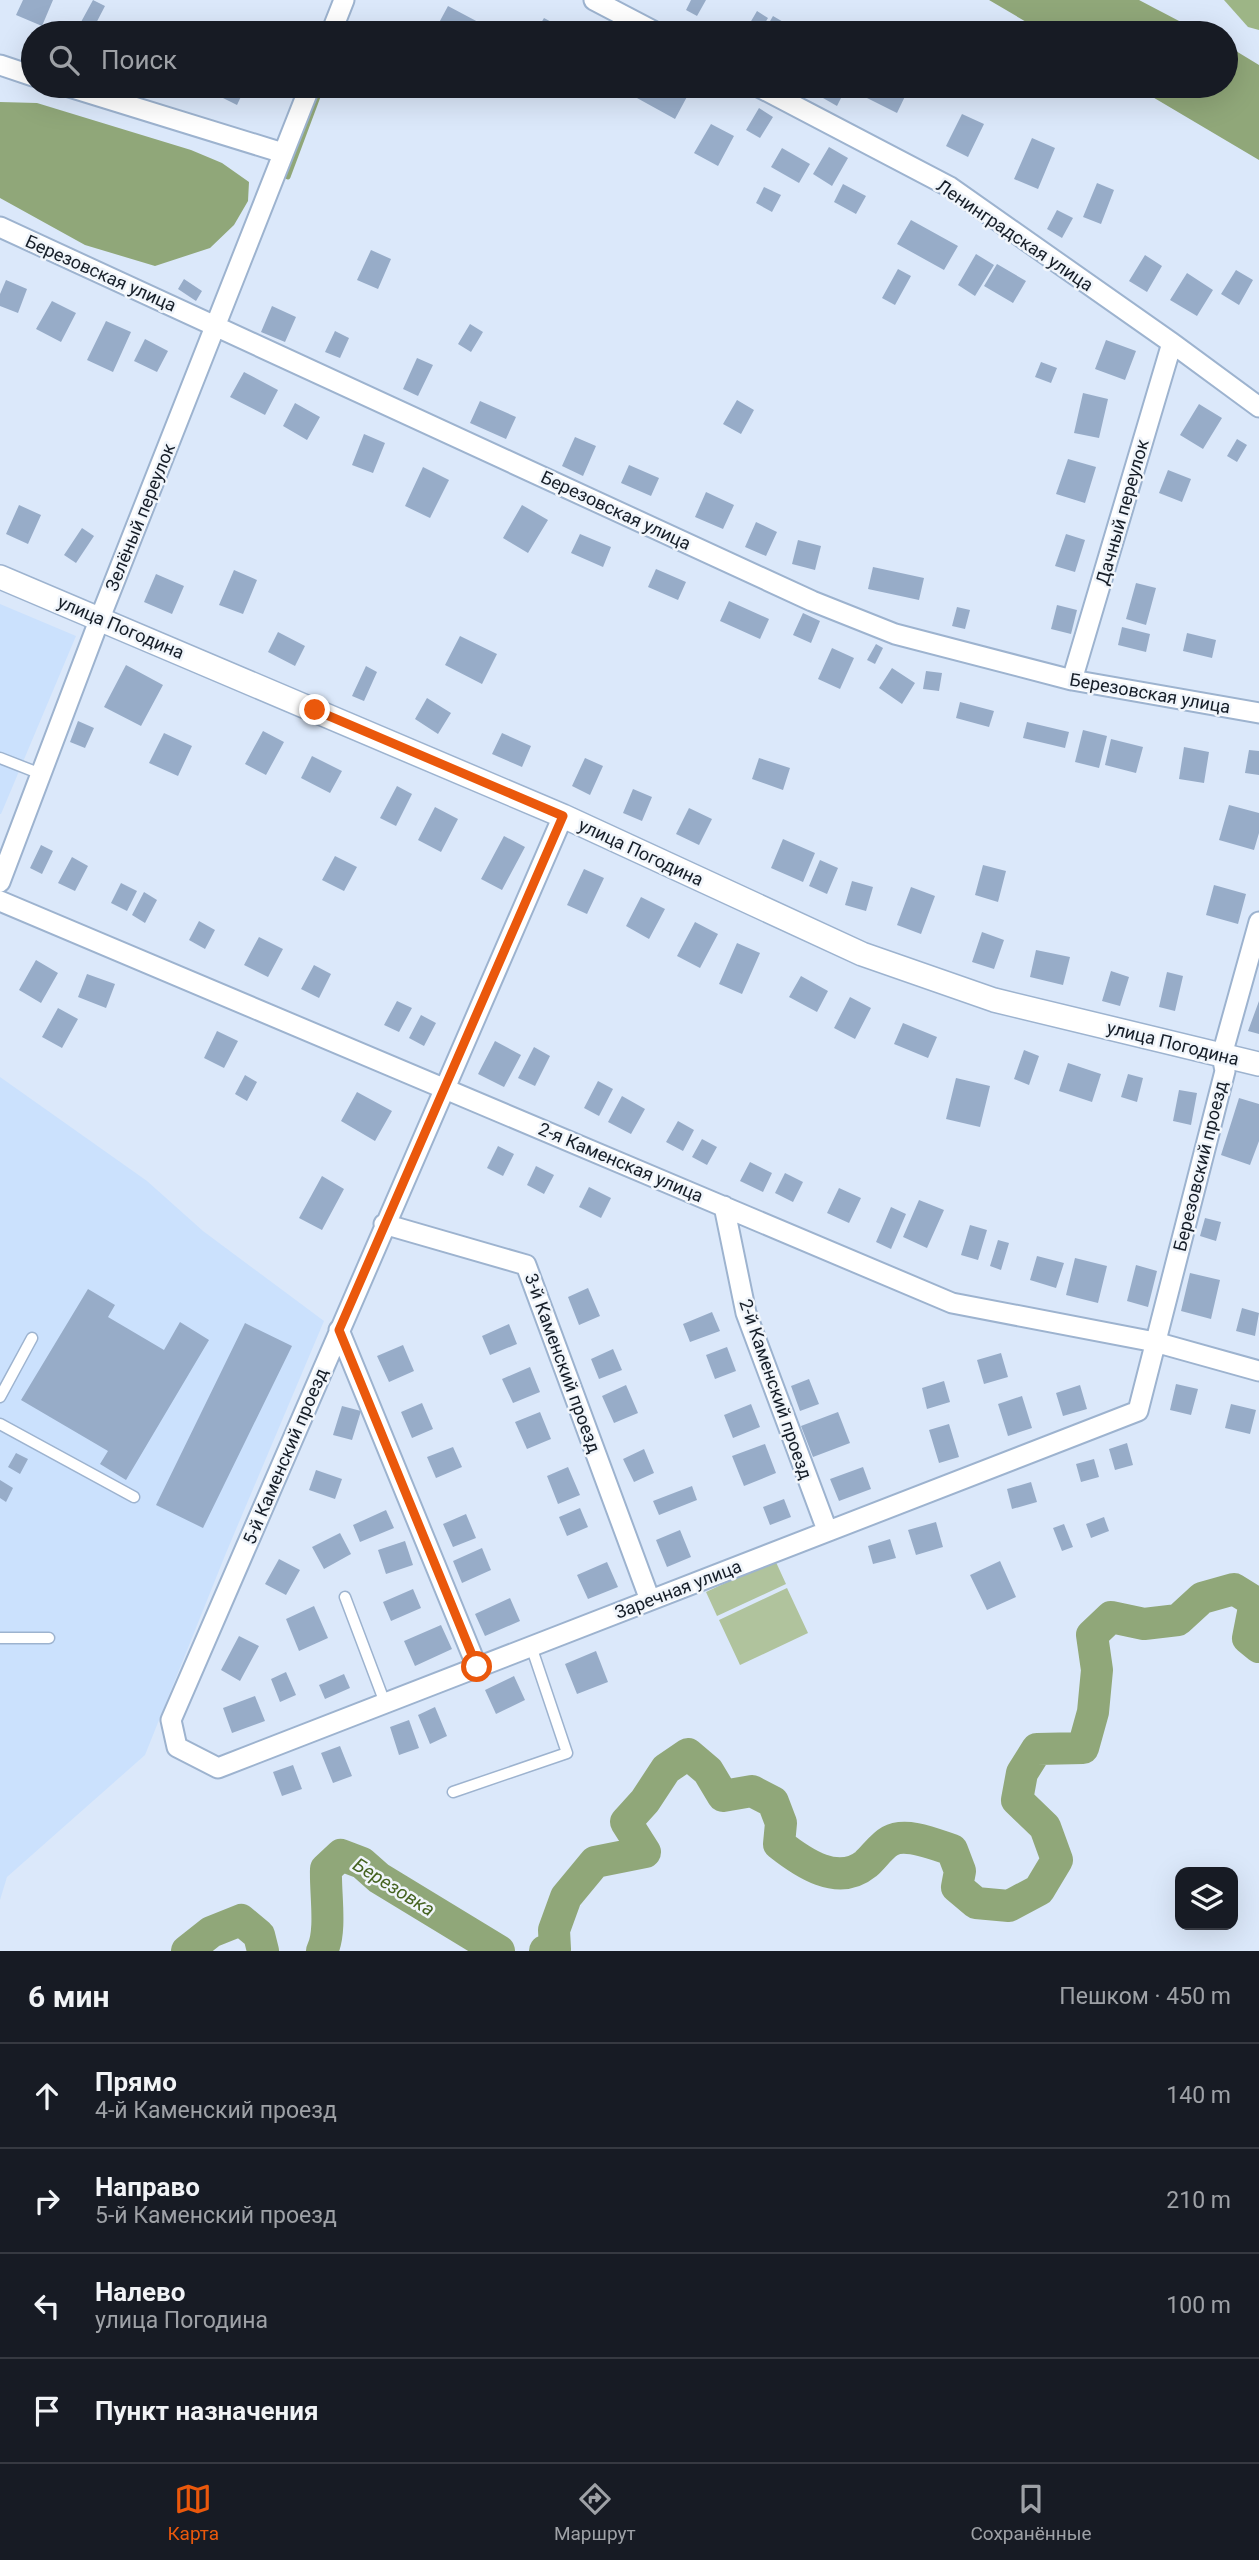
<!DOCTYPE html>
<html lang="ru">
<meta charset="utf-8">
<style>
:root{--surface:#171b24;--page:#242831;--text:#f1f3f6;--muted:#9ea1a6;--line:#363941;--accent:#ea580c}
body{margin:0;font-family:Roboto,sans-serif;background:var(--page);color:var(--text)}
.controls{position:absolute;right:21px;bottom:21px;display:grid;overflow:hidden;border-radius:14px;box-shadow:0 7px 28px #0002}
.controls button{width:63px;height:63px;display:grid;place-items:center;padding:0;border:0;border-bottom:2px solid var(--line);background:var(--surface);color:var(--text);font:35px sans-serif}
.stop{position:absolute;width:21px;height:21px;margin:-16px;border:5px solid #ea580c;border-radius:50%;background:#fff}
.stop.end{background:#ea580c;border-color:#fff;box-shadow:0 2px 7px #0008}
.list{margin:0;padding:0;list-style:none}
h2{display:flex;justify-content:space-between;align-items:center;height:91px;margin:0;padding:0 28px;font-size:30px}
h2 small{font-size:23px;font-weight:400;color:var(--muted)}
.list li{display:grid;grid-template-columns:46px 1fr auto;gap:21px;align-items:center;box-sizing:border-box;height:105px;padding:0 28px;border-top:2px solid var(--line)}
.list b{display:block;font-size:26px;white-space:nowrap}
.list p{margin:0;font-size:23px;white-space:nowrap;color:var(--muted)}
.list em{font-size:23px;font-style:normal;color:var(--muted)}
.icon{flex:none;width:38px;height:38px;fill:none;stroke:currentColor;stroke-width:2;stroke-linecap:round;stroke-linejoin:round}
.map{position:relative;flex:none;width:1259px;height:1951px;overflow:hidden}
.search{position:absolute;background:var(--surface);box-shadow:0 7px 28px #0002;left:21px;right:21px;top:21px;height:77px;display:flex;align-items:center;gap:18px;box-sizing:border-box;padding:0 24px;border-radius:38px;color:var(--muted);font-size:26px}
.sheet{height:511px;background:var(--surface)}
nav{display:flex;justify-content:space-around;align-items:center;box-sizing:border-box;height:98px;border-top:2px solid var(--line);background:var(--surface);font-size:19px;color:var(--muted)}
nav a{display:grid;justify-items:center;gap:4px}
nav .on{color:var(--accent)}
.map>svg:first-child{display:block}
.built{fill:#cbe1fd}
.green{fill:#b0c39d}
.forest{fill:#9db586}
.water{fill:#90a779}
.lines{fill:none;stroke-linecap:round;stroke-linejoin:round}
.stream{stroke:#90a779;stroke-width:5}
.river{stroke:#90a779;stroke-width:32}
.building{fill:#97acc8}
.service-casing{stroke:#9db3cf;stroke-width:13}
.minor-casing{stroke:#9db3cf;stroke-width:23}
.tertiary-casing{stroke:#9db3cf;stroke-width:26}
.service{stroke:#fff;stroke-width:10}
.minor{stroke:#fff;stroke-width:19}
.tertiary{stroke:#fff;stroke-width:23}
.route{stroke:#ea580c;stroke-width:9}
.labels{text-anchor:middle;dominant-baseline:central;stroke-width:5;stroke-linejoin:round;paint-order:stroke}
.street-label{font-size:18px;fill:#161e28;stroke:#f0f5fb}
.water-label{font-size:19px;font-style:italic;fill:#456320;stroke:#f0f5fb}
</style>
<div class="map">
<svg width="1259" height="1951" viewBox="0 0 1259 1951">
<rect width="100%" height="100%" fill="#dbe8fa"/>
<!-- built -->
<path class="built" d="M0 604 76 636 1 814H0Z
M0 1077 147 1181 203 1231 324 1321 226 1553 145 1755 7 1877 0 1900Z"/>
<!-- green -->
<path class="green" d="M775 1560 786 1584 717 1616 706 1592Z
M787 1588 808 1633 740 1665 719 1620Z"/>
<!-- forest -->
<path class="forest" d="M1224 0H1259V30L1248 27Z"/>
<!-- water -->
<path class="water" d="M989 0H1139L1202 33H1045Z
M1226 45 1259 65V160L1134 86H1226Z
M0 102 37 103 191 150 222 163 249 182 248 201 234 225 210 248 155 266 85 245 0 198Z"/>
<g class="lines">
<!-- stream -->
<path class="stream" d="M288 177 322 86"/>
<!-- river -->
<path class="river" d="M187 1951 211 1932 241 1920 259 1935 263 1951
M322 1951C332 1931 325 1893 326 1869L341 1855 362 1863 379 1878 499 1951
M545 1951 555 1949 554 1930 566 1897 595 1862 645 1852 626 1822 645 1801 666 1769 688 1754 708 1771 723 1796 752 1791 773 1802 781 1823 779 1844C803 1863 838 1887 866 1864 874 1857 881 1846 890 1841 906 1832 934 1844 952 1850L960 1871 957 1887 976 1903 1009 1906 1039 1890 1057 1860 1045 1827 1017 1800 1022 1773 1037 1749 1083 1748 1093 1712 1097 1670 1092 1635 1111 1617 1144 1624 1178 1620 1202 1598 1234 1589 1255 1602 1248 1638 1259 1647"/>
</g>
<!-- building -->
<path class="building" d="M23 0H53L42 26 16 15Z
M93 0 105 6 91 33H75Z
M691 0H706L697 16 686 10Z
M448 6 480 23 474 33 434 32Z
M757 11 768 18 759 33 747 28Z
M773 16 785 23 779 33H763Z
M544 18 572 33H535Z
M221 86H246L237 105 217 95Z
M644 86H676L689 93 675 119 637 98Z
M829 86H841L846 88 837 106 823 98Z
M871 86H904L909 88 897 113 865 97Z
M759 108 773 117 760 138 746 130Z
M962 114 984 124 968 157 946 146Z
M711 124 734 136 718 166 694 153Z
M1032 138 1055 148 1038 189 1014 179Z
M829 147 848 158 832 186 813 174Z
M782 148 810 164 799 183 771 167Z
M1097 183 1114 190 1101 224 1083 217Z
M843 184 866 196 856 214 834 202Z
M764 187 781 195 772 212 756 203Z
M1057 210 1073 218 1062 238 1047 229Z
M911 220 958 246 944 270 897 244Z
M371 250 391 259 378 289 357 280Z
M976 254 994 265 975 296 958 285Z
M1145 255 1162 266 1147 292 1129 281Z
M997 264 1026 281 1013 303 984 286Z
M898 269 911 276 895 305 882 298Z
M1236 270 1253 280 1239 305 1221 294Z
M1187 273 1213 290 1197 316 1170 300Z
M184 279 202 291 196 301 178 289Z
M6 280 27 289 18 313 0 306V294Z
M52 301 76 313 61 342 36 329Z
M272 306 296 317 285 342 261 332Z
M106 321 131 332 113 372 87 360Z
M470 324 483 332 471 352 458 344Z
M335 331 349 338 340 358 325 352Z
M145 339 168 351 157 372 134 361Z
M1106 340 1136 351 1125 380 1095 369Z
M417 358 433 365 418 396 403 389Z
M1041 362 1057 368 1051 383 1035 377Z
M244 372 278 390 265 415 230 397Z
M1083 393 1108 399 1099 438 1074 433Z
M737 400 754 410 741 434 723 424Z
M480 401 516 417 506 439 470 423Z
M295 403 320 417 307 440 283 426Z
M1199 404 1222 418 1203 449 1180 435Z
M364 434 385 443 373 473 352 465Z
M575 437 596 446 583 476 562 466Z
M1237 439 1247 445 1237 462 1227 456Z
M1068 459 1096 467 1085 503 1056 494Z
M629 465 659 478 651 496 621 483Z
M423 467 449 480 430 518 405 506Z
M1168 470 1191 479 1182 502 1159 493Z
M706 492 734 505 723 529 695 517Z
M19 505 41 515 28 544 6 534Z
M522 505 548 520 528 553 503 538Z
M756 522 777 532 766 556 745 547Z
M82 528 94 536 76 563 64 555Z
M580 534 611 547 603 567 571 553Z
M1066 534 1085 540 1075 572 1055 566Z
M798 540 821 546 815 570 792 564Z
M873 567 924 578 919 600 868 589Z
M656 569 686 582 678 600 648 587Z
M234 570 257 580 243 614 219 605Z
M156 574 184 586 172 614 144 602Z
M1136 583 1156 588 1146 625 1126 619Z
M729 601 769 619 760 639 720 621Z
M1057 605 1077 610 1071 634 1051 629Z
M957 607 970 610 965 629 952 626Z
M803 613 820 621 811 643 793 635Z
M1122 627 1150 634 1146 652 1118 645Z
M278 632 305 646 295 666 268 652Z
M1187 633 1216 640 1212 658 1183 651Z
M460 636 497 654 482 684 445 665Z
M876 644 883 648 875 664 867 660Z
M832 648 854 658 840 689 818 679Z
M126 665 163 685 141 726 104 707Z
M366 666 377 672 364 701 352 696Z
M892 668 915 683 902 704 879 688Z
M926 671 942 673 939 691 923 689Z
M427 698 451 713 438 734 415 719Z
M960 702 994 711 989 727 956 718Z
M78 721 94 728 85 748 70 742Z
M1027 722 1069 732 1065 748 1023 738Z
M1083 730 1107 736 1099 768 1075 762Z
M263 731 284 742 266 775 245 764Z
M164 733 192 746 178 776 149 763Z
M502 733 531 746 522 767 492 754Z
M1111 739 1143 747 1136 773 1105 765Z
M1184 747 1209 752 1204 783 1179 779Z
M1249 750 1259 751V775L1245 773Z
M312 756 342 771 330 793 301 778Z
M585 758 603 766 590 795 572 786Z
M759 758 790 768 783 790 752 779Z
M397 786 412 794 396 826 380 818Z
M633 789 652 797 642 821 623 813Z
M1229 805 1259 813V833L1254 850 1219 840Z
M435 807 458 819 441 852 418 840Z
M689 808 712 819 699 845 676 834Z
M504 836 525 847 502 890 481 879Z
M783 839 815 853 803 882 771 868Z
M41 845 53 851 42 874 30 868Z
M335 856 357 867 344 891 322 880Z
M72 857 88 866 75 891 58 883Z
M820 860 838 868 827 894 809 886Z
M983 865 1006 871 998 902 975 895Z
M584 869 604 878 587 914 567 905Z
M852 881 873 887 866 911 845 905Z
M121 883 137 891 127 911 111 903Z
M1214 885 1246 894 1238 924 1206 915Z
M911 887 935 896 921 934 897 925Z
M144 892 157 900 145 923 132 915Z
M641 897 665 909 649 939 626 926Z
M199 921 215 930 205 949 189 940Z
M695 922 718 934 700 968 677 956Z
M982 932 1004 940 994 969 972 962Z
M259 937 283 949 268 977 244 965Z
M737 943 760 953 742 994 719 984Z
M1036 950 1070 957 1063 985 1030 977Z
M36 960 58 973 41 1003 19 990Z
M314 965 331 974 319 998 301 989Z
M1111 971 1129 977 1120 1006 1102 1001Z
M1167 972 1183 976 1175 1011 1159 1007Z
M87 974 115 984 106 1008 78 997Z
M801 976 828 991 817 1012 789 997Z
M850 997 871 1008 855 1039 834 1028Z
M397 1001 412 1008 399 1032 384 1025Z
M1259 1001V1034L1248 1031Z
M58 1008 78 1019 62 1048 42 1037Z
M421 1015 436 1023 424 1046 409 1038Z
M903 1023 937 1037 928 1058 894 1044Z
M217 1031 238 1041 224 1068 204 1058Z
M495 1041 521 1055 504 1087 478 1074Z
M534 1047 550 1056 535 1086 518 1078Z
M1024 1050 1039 1056 1029 1085 1014 1079Z
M1068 1063 1101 1074 1092 1102 1059 1091Z
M1128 1074 1143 1078 1137 1102 1121 1097Z
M245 1075 257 1082 247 1101 235 1094Z
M956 1078 990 1086 980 1127 946 1119Z
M598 1081 613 1089 599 1116 584 1108Z
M1179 1090 1197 1093 1191 1125 1173 1121Z
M357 1092 392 1111 375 1141 341 1121Z
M622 1096 645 1109 631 1134 608 1122Z
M1239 1098 1259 1104V1141L1250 1165 1221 1155Z
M678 1121 694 1130 683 1151 666 1142Z
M702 1139 717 1147 707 1165 692 1157Z
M498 1146 514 1154 503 1176 487 1168Z
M750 1162 772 1173 763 1192 740 1181Z
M536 1166 554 1175 544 1194 527 1185Z
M785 1173 803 1182 793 1202 775 1193Z
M322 1176 344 1189 322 1230 299 1218Z
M589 1187 611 1198 601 1218 579 1207Z
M839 1188 861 1198 849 1223 827 1213Z
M919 1200 944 1210 927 1248 903 1237Z
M891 1207 906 1214 891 1249 876 1242Z
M1205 1218 1221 1222 1216 1241 1200 1236Z
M970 1225 987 1230 978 1260 961 1255Z
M998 1240 1009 1243 1001 1270 990 1266Z
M1037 1256 1064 1263 1056 1288 1030 1280Z
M1075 1258 1107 1266 1098 1303 1066 1295Z
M1136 1265 1157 1271 1148 1307 1127 1301Z
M1190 1273 1220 1280 1211 1319 1181 1311Z
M588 1288 600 1316 579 1325 568 1297Z
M88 1289 115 1305 108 1317 164 1350 180 1322 209 1340 126 1480 100 1464 108 1451 21 1400Z
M1242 1308 1259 1313 1255 1336 1236 1331Z
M712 1312 720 1331 690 1342 683 1324Z
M245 1323 292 1346 203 1528 156 1505Z
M509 1324 517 1344 490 1355 482 1336Z
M403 1345 414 1371 389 1382 377 1356Z
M727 1347 736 1371 715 1379 706 1355Z
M613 1349 622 1370 599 1379 591 1359Z
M1001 1353 1008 1377 984 1384 977 1360Z
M530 1367 540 1392 513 1403 502 1379Z
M809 1379 819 1404 800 1411 791 1386Z
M944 1381 950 1402 927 1409 922 1388Z
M1176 1384 1198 1389 1191 1415 1170 1410Z
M626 1385 638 1413 614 1423 602 1396Z
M1080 1385 1087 1409 1063 1416 1056 1393Z
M1022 1396 1032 1428 1008 1436 998 1404Z
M422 1403 433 1429 412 1438 401 1412Z
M751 1404 760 1427 733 1438 724 1415Z
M1231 1404 1256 1410 1250 1434 1225 1428Z
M342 1406 361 1411 352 1440 333 1435Z
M540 1412 551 1439 527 1449 515 1422Z
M838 1412 850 1443 813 1457 801 1426Z
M949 1424 959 1457 939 1463 929 1430Z
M1127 1443 1133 1465 1115 1470 1109 1449Z
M765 1444 776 1473 744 1486 732 1456Z
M453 1447 462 1467 436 1478 427 1457Z
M644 1449 654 1473 634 1482 623 1459Z
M16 1453 28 1459 20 1474 8 1467Z
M1094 1459 1099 1477 1081 1482 1076 1464Z
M568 1467 580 1495 558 1504 547 1476Z
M863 1467 871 1489 839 1501 830 1479Z
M316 1470 342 1479 335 1499 309 1490Z
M0 1480 13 1488 6 1502 0 1498Z
M1031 1482 1037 1502 1012 1509 1007 1489Z
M692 1486 697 1500 659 1515 653 1501Z
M784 1499 791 1517 770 1525 763 1507Z
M580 1508 588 1527 567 1536 559 1517Z
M386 1510 394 1528 360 1542 353 1525Z
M466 1514 476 1538 453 1547 443 1524Z
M1104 1517 1109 1531 1091 1538 1086 1524Z
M936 1522 943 1547 916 1555 908 1530Z
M1064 1524 1073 1547 1062 1551 1053 1528Z
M680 1530 691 1557 667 1567 656 1540Z
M340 1533 351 1554 324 1569 312 1547Z
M890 1539 896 1558 873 1564 868 1546Z
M405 1541 413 1565 386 1574 378 1550Z
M482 1548 491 1570 462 1583 453 1561Z
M279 1559 300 1570 286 1595 265 1584Z
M1000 1561 1016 1597 987 1610 970 1575Z
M607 1562 618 1587 588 1599 577 1575Z
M413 1589 421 1608 391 1621 383 1602Z
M510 1598 520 1621 485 1636 475 1614Z
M314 1606 328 1638 299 1651 286 1619Z
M441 1625 452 1649 415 1666 404 1641Z
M239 1636 259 1646 240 1681 221 1670Z
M596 1651 608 1682 577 1694 565 1664Z
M286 1672 296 1695 280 1702 271 1679Z
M344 1674 350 1688 325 1699 319 1685Z
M514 1676 525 1700 496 1714 485 1690Z
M255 1696 265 1721 232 1733 223 1708Z
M435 1707 447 1736 430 1744 418 1715Z
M409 1720 419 1748 399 1755 390 1727Z
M340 1746 352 1776 333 1783 321 1753Z
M293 1765 302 1789 282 1796 273 1772Z"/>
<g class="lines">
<defs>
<path id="service" d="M0 758 41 774
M0 1397 32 1338
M0 1424 134 1497
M345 1597 385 1703
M0 1638H49
M453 1792 567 1753 531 1646"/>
<path id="minor" d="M594 0 657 33
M331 33 344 0
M0 65 33 76
M66 86 283 153
M757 86 950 187 1172 343 1259 407
M0 227 812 601 895 634 1072 680 1259 713
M1072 680 1172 343
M563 816 171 1720 177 1747 218 1768 1138 1411 1225 1071 1222 1055 1259 922
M0 882 100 618 310 86
M0 901 952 1303 1155 1342 1259 1371
M724 1206 746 1313 827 1530
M384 1224 526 1265 650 1600
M339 1330 477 1667"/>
<path id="tertiary" d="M0 577 563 816 862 954 994 1000 1259 1064"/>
</defs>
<!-- service casing -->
<use href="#service" class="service-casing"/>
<!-- minor casing -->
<use href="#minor" class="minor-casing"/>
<!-- tertiary casing -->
<use href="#tertiary" class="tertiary-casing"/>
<!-- service -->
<use href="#service" class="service"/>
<!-- minor -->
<use href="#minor" class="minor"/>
<!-- tertiary -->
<use href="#tertiary" class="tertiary"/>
</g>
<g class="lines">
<!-- route -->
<path class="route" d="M315 710 563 816 339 1330 477 1667"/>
</g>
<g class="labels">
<!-- street labels -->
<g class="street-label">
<text transform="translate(1015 235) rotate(34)">Ленинградская улица</text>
<text transform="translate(101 273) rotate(24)">Березовская улица</text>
<text transform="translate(616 510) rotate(25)">Березовская улица</text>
<text transform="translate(1122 512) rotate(-74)">Дачный переулок</text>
<text transform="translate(140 517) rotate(-68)">Зелёный переулок</text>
<text transform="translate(121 627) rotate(23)">улица Погодина</text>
<text transform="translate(1150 693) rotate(10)">Березовская улица</text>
<text transform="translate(641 852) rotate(25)">улица Погодина</text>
<text transform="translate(1173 1043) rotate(14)">улица Погодина</text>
<text transform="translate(621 1162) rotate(23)">2-я Каменская улица</text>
<text transform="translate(1200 1166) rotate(-76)">Березовский проезд</text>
<text transform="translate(563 1363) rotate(70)">3-й Каменский проезд</text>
<text transform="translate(776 1389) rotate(71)">2-й Каменский проезд</text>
<text transform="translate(285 1456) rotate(-67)">5-й Каменский проезд</text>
<text transform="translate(678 1589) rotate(-21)">Заречная улица</text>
</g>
<!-- water labels -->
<g class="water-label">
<text transform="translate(394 1887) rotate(32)">Березовка</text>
</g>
</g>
</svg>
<div class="controls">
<button><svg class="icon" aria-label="layers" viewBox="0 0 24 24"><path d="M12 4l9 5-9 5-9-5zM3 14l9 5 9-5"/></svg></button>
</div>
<div class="stop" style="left:477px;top:1667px"></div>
<div class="stop end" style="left:315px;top:710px"></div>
<div class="search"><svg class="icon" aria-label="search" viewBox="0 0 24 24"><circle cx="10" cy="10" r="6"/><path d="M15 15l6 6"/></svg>Поиск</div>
</div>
<section class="sheet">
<h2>6 мин<small>Пешком · 450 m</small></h2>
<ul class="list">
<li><svg class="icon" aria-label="ahead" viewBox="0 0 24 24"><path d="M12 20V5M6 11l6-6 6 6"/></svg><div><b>Прямо</b><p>4-й Каменский проезд</p></div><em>140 m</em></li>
<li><svg class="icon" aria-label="right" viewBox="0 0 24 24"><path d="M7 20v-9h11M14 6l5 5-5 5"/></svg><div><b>Направо</b><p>5-й Каменский проезд</p></div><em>210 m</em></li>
<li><svg class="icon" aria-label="left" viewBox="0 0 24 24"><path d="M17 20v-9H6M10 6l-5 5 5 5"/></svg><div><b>Налево</b><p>улица Погодина</p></div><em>100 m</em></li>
<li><svg class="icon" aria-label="arrive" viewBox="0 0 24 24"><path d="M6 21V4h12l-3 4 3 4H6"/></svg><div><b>Пункт назначения</b></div></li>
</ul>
</section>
<nav>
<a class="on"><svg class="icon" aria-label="map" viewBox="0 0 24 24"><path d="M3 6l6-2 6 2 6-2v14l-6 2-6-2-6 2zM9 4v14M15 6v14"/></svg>Карта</a>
<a><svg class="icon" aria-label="directions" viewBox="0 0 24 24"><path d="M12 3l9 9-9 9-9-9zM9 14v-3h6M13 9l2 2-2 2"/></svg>Маршрут</a>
<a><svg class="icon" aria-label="saved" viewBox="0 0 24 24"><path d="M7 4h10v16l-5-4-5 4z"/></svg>Сохранённые</a>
</nav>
